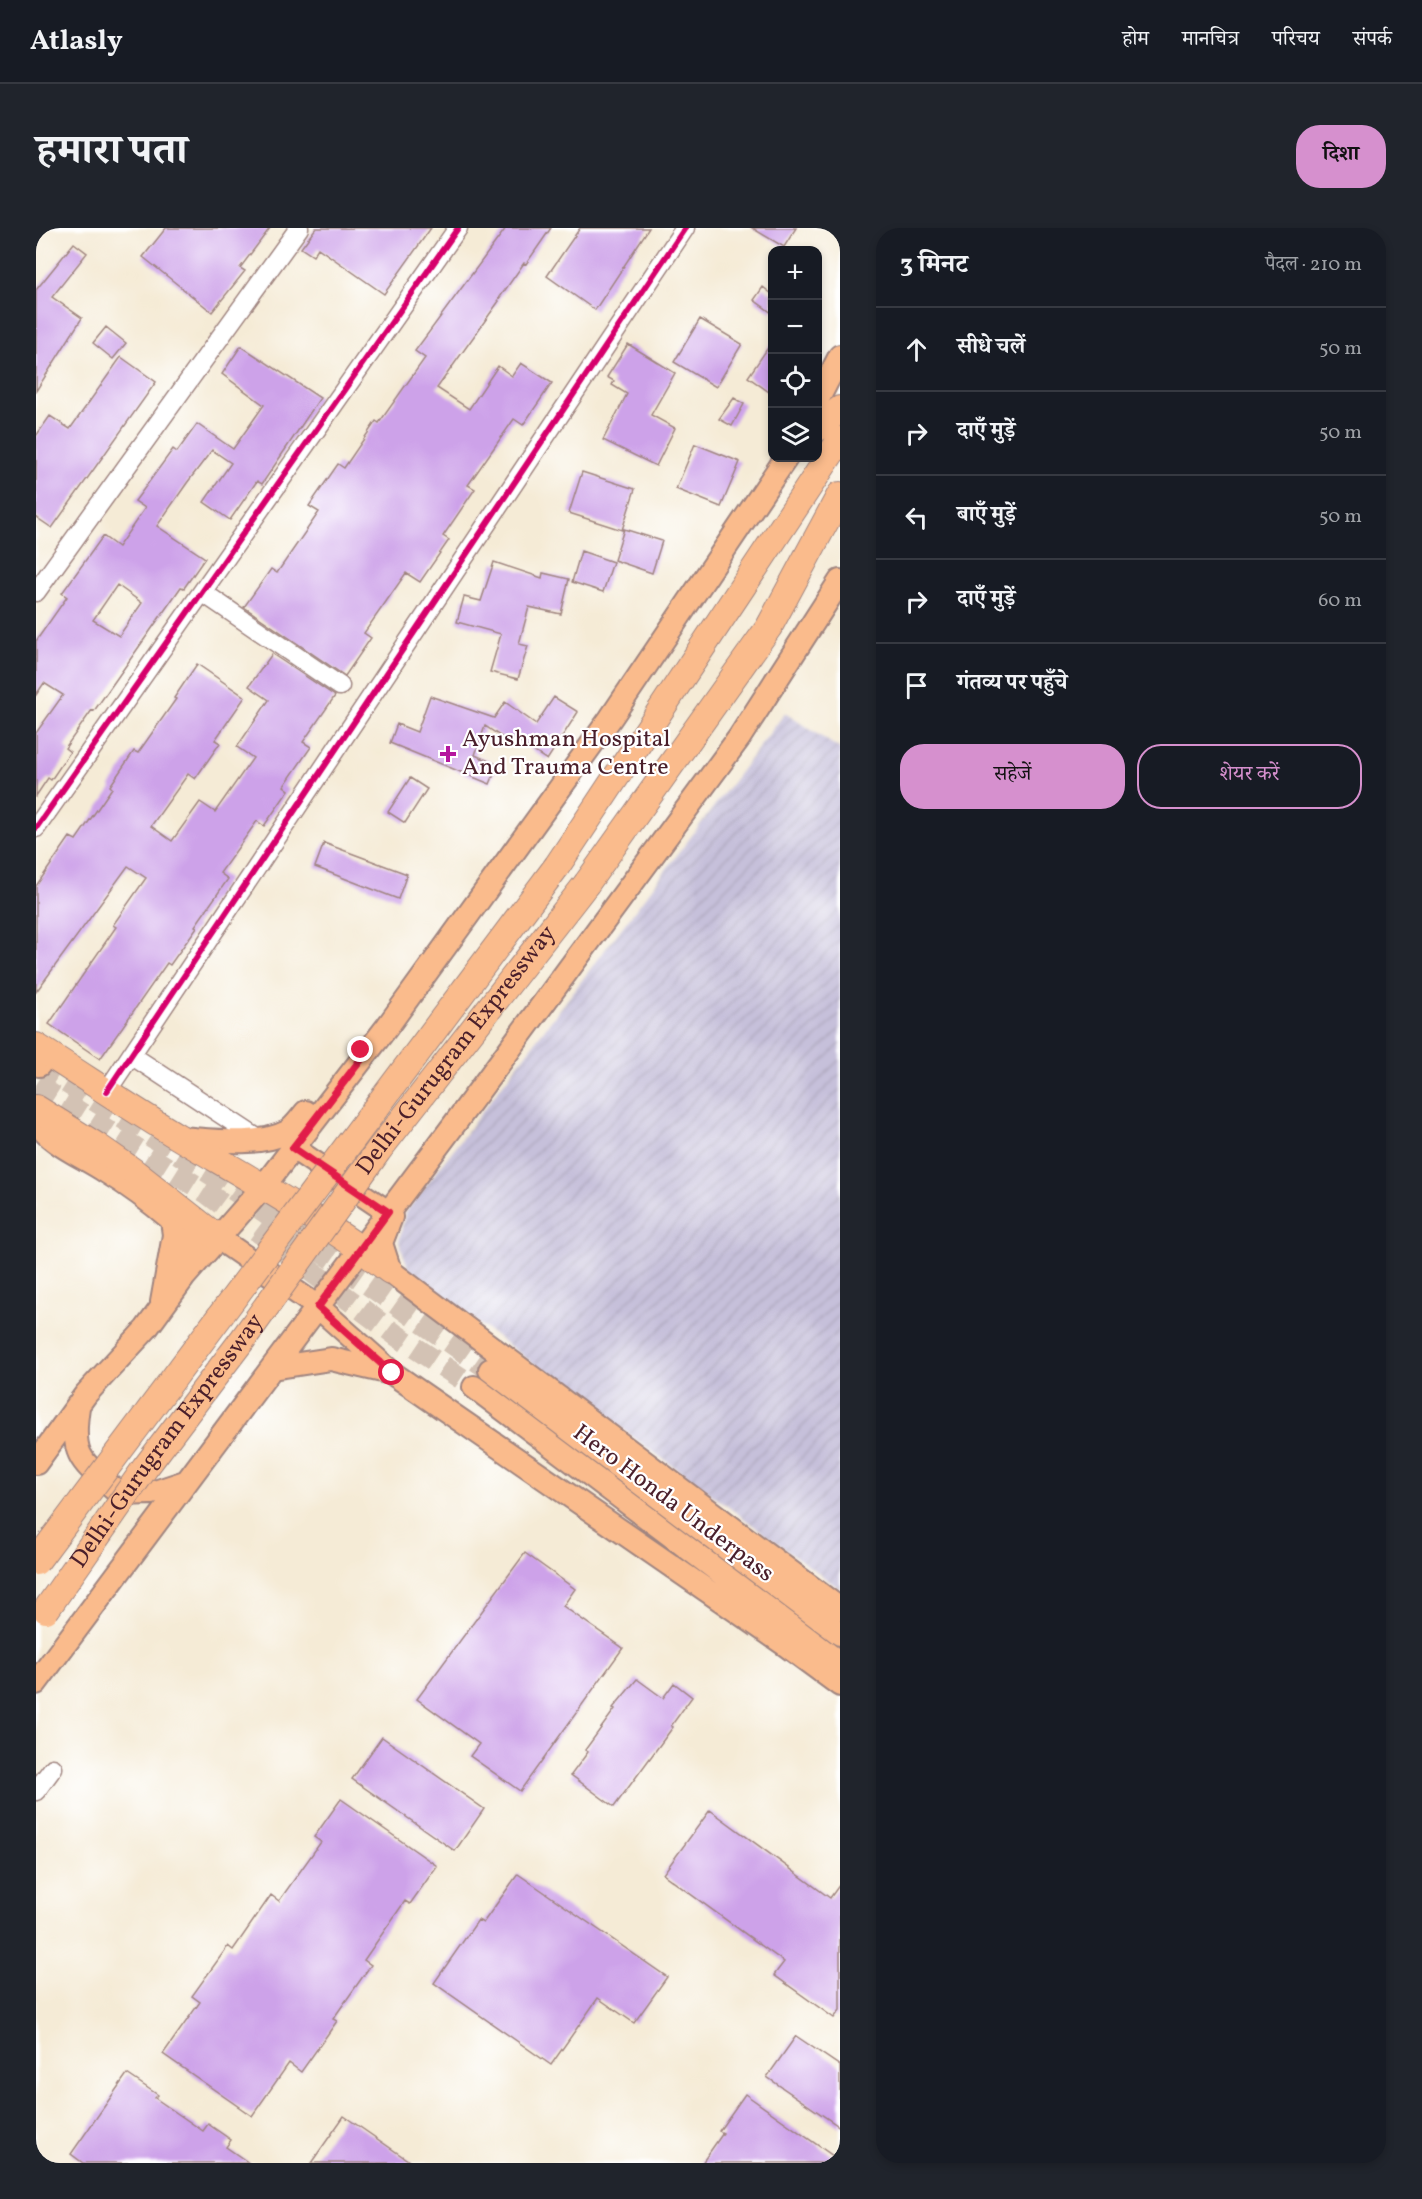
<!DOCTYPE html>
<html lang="hi">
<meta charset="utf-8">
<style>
:root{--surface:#171b24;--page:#20242c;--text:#f1f3f6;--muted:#9ea1a6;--line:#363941;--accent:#d690ce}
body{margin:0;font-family:Vollkorn,"Noto Serif Devanagari",serif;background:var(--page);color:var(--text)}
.controls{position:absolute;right:18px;top:18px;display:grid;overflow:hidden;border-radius:12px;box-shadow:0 3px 9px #0003}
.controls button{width:54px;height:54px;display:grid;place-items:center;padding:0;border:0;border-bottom:2px solid var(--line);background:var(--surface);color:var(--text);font:30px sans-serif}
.stop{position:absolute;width:18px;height:18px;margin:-14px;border:4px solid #e11d48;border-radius:50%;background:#fff}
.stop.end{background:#e11d48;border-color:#fff;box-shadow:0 2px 6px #0008}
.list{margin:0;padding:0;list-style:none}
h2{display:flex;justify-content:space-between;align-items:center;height:78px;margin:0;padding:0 24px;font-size:26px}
h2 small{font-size:20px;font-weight:400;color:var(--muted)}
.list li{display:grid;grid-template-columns:39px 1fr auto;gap:18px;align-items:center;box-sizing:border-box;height:84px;padding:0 24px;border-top:2px solid var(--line)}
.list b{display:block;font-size:22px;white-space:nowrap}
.list em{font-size:20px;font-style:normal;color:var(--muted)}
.actions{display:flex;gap:12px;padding:18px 24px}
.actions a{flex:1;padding:14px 0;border:2px solid var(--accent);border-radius:24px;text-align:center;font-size:21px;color:var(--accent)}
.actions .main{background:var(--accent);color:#111}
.icon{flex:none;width:33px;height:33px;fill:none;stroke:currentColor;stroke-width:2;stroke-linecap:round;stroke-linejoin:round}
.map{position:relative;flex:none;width:804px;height:1935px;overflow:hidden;border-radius:24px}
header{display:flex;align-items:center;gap:36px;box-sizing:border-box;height:84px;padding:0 30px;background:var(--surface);border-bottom:2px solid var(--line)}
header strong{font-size:28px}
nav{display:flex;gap:33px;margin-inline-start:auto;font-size:21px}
.intro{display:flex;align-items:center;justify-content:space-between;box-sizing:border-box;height:144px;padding:0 36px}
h1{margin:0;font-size:42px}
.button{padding:15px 27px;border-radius:24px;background:var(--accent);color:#111;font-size:21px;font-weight:700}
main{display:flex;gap:36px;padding:0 36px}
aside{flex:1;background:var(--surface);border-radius:24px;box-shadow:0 3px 9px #0003}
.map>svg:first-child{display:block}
.industrial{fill:url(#industrial-furrows)}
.building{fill:#cda2e9;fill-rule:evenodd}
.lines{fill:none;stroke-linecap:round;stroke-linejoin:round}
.major-tunnel{stroke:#d3c2b4;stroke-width:22;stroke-dasharray:22 11;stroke-linecap:butt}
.minor-casing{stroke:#a08580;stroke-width:21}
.major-casing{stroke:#a08580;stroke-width:26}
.highway-casing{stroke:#a08580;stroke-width:28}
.minor{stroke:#fff;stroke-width:18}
.major{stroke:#fabb8c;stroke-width:22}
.highway{stroke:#fabb8c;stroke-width:26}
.highway-bridge-casing{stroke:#a08580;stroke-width:28;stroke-linecap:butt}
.highway-bridge{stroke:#fabb8c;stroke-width:26}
.cycleway-casing{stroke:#fff;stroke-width:10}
.cycleway{stroke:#d6006c;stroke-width:6}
.route{stroke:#e11d48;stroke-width:8}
.poi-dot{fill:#b5179e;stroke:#fff;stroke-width:2}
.labels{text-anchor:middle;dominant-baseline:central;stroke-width:4.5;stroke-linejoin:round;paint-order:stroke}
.poi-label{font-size:24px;fill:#4a1f2b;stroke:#fff;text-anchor:start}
.street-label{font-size:24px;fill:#4a1f2b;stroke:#fff}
</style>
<header>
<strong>Atlasly</strong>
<nav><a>होम</a><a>मानचित्र</a><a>परिचय</a><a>संपर्क</a></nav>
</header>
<div class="intro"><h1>हमारा पता</h1><a class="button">दिशा</a></div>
<main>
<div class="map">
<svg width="804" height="1935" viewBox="0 0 804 1935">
<defs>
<pattern id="industrial-furrows" width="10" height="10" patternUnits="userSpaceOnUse" patternTransform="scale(1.5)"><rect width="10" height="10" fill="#c6c0da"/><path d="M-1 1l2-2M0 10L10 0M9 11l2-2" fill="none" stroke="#aca5bb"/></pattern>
</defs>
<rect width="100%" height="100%" fill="#fff"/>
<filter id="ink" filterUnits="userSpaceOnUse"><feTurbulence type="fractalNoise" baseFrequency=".0167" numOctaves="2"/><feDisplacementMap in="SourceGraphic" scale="12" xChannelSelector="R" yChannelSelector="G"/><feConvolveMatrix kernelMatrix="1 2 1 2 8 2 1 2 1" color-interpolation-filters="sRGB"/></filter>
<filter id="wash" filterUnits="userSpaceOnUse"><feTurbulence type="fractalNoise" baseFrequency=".008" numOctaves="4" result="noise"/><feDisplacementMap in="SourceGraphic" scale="24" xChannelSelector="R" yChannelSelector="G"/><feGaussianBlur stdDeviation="1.35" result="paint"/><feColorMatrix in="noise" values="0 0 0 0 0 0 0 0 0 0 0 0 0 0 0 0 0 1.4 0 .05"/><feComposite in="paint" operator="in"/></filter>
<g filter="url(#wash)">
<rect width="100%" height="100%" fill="#f5ebd6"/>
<!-- industrial -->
<path class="industrial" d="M749 485 804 521V1361L374 1045 363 1014 369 985Z"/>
<g id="blocks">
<!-- building -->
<path class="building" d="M130 0H234L204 40 209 43 176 84 107 29Z
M280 0H395L348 66 282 20 277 28 265 20Z
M470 0H515L490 36 488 35 462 72 463 73 401 160 433 181 462 138 476 148 485 135 516 155 487 197 478 191 432 257 439 261 407 308 413 312 384 354 370 345 328 405 335 410 309 448 208 379 235 341 241 345 283 284 273 278 302 236 308 240 340 193 343 195 389 130 379 123Z
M544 0H613L559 82 511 48Z
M716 0H760L748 19Z
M38 15 51 25 16 69 46 90 0 163V62Z
M727 59 736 66V85L718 72Z
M664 91 706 116 680 159 638 134Z
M70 99 90 115 77 131 57 115Z
M736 114V166L712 149Z
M592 116 639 145 615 187 639 200 620 238 567 212 591 166 576 157 578 153 571 149Z
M205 118 284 170 226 256 221 253 194 292 168 274 195 235 176 222 151 255 121 298 169 330 148 360 145 359 58 483 56 482 29 520 34 524 15 552 12 550 0 568V505L27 467 8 455 0 467V413L31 369 26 365 67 308 82 319 109 280 99 273 137 221 141 224 161 196 197 221 228 177 186 146ZM81 357 106 375 83 408 57 392Z
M85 129 120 154 16 300 0 289V208L14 188 34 201Z
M698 170 708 176 696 198 683 191Z
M659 216 704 234 685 279 640 261Z
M546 244 599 261 586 302 533 285Z
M588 301 626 313 616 345 578 332Z
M545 323 577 334 567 364 536 354Z
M458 334 506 350 507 345 533 351 525 386 493 379 483 416 492 418 482 451 454 444 465 406 421 394 428 369 445 373Z
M236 426 299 468 267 514 275 519 248 558 253 562 228 598 221 593 184 645 192 651 159 698 161 699 134 737 131 735 64 831 13 796 80 699 77 697 110 650 92 638 0 764V658L34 609 40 612 76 560 74 558 98 523 102 525 140 471 138 470 161 436 209 469 179 512 184 515 159 551 152 546 115 598 136 613 164 574 179 584 217 530 201 519 233 472 213 458Z
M394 468 458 490 469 474 500 496 518 469 542 484 511 532 476 509 473 514 449 498 439 527 462 537 454 556 354 515 361 496 381 504Z
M374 550 391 561 369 595 352 584Z
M288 615 371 646 362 671 279 639Z
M489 1325 539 1361 527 1378 587 1420 484 1563 434 1528 443 1516 381 1471Z
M601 1451 627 1470 638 1455 656 1469 635 1498 637 1499 578 1579 535 1547 552 1524 549 1522 579 1481 577 1480Z
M346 1509 448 1581 419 1623 316 1551Z
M305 1571 401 1638 374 1676 369 1673 328 1732 335 1737 297 1791 301 1793 265 1844 253 1835 216 1888 127 1826 164 1774 156 1768 192 1718 197 1722 235 1667 243 1673 285 1614 278 1609Z
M674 1582 794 1670 804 1656V1782L798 1790 738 1747 748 1734 627 1646Z
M482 1646 631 1749 598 1795 562 1770 515 1837 398 1755 442 1692 447 1695Z
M760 1808 804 1838V1899L731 1849Z
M91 1846 122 1867 119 1870 167 1903 172 1896 195 1912 190 1919 213 1935H47L35 1926Z
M709 1866 804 1933V1935H666L687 1905 683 1903Z
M308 1888 376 1935H275Z"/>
</g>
</g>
<g filter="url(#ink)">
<use href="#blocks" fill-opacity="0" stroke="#a08580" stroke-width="1.5"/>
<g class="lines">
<!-- major-tunnel -->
<path class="major-tunnel" d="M3 837 178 948 454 1142
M0 857 171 965 360 1107 438 1159"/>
<defs>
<path id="minor" d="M0 364 263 0
M166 364 304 458
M0 600 422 0
M95 827 224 912
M71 863 649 0
M0 1563 17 1540"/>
<path id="major" d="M782 171 804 128
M0 836 3 837
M0 880C1 889 2 895 7 902 21 918 51 931 69 943 92 957 115 974 136 992L138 1007 126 1074
M144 910C175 912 223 919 251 904 259 899 264 891 270 884
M257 920 352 984
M355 989 345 1015 354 1043 804 1381
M182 1010 282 1079 356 1145 747 1415 804 1457
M148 1048 160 992
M236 1140 295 1131 355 1145
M454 1142 804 1406
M438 1159 804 1435
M42 1179C34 1232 47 1234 84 1266L116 1265 149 1254
M0 1235 50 1166 110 1101 148 1049 227 959 351 799 574 491 750 230
M0 1455 417 898 703 510 804 353"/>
<path id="highway" d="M782 200 804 181
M521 638 804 212
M551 655 733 399 804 267
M0 818C49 849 97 882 146 911 217 953 290 993 354 1043
M0 880 61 918 97 943 182 1010"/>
</defs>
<!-- minor casing -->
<use href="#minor" class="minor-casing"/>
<!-- major casing -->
<use href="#major" class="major-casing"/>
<!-- highway casing -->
<use href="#highway" class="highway-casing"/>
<!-- minor -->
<use href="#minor" class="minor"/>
<!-- major -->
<use href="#major" class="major"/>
<!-- highway -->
<use href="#highway" class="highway"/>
<defs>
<g id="highway-bridge">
<path d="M0 1334 521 638"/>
<path id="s1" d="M10 1382 109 1240 207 1111 342 923 551 655"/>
</g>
</defs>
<!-- highway-bridge casing -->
<use href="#highway-bridge" class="highway-bridge-casing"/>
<!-- highway-bridge -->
<use href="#highway-bridge" class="highway-bridge"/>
<defs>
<path id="cycleway" d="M0 600 422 0
M71 863 649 0"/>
</defs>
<!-- cycleway casing -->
<use href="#cycleway" class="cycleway-casing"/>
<!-- cycleway -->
<use href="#cycleway" class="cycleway"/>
</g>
</g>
<g class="lines" filter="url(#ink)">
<!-- route -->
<path class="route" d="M325 822 333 821 257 920 352 984 282 1079 356 1145"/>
</g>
<!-- markers -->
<path class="poi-dot" d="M409 517h6v6h6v6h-6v6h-6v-6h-6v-6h6z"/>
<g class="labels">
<!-- poi labels -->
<g class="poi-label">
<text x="426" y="512">Ayushman Hospital<tspan x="426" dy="28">And Trauma Centre</tspan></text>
</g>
<!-- street labels -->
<g class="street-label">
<text stroke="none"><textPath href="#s1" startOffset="694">Delhi-Gurugram Expressway</textPath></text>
<text stroke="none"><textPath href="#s1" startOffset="208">Delhi-Gurugram Expressway</textPath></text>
<text transform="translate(637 1276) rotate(37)">Hero Honda Underpass</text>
</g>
</g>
</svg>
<div class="controls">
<button>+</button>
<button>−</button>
<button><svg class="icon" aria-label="locate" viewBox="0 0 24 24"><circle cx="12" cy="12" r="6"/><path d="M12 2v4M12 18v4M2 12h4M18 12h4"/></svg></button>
<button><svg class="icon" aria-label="layers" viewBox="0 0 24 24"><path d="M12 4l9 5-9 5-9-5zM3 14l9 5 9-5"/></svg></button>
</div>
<div class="stop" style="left:356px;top:1145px"></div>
<div class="stop end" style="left:325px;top:822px"></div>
</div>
<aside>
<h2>3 मिनट<small>पैदल · 210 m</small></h2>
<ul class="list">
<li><svg class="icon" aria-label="ahead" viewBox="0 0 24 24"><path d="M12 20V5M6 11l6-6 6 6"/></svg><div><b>सीधे चलें</b></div><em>50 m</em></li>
<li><svg class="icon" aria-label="right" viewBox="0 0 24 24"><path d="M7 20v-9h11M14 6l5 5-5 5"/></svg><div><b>दाएँ मुड़ें</b></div><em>50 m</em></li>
<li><svg class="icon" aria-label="left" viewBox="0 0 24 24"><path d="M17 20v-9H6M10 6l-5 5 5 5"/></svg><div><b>बाएँ मुड़ें</b></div><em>50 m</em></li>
<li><svg class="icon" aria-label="right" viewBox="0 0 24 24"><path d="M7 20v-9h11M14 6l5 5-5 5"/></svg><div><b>दाएँ मुड़ें</b></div><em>60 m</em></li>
<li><svg class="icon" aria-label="arrive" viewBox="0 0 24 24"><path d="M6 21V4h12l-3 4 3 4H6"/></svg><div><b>गंतव्य पर पहुँचे</b></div></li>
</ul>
<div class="actions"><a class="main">सहेजें</a><a>शेयर करें</a></div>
</aside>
</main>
